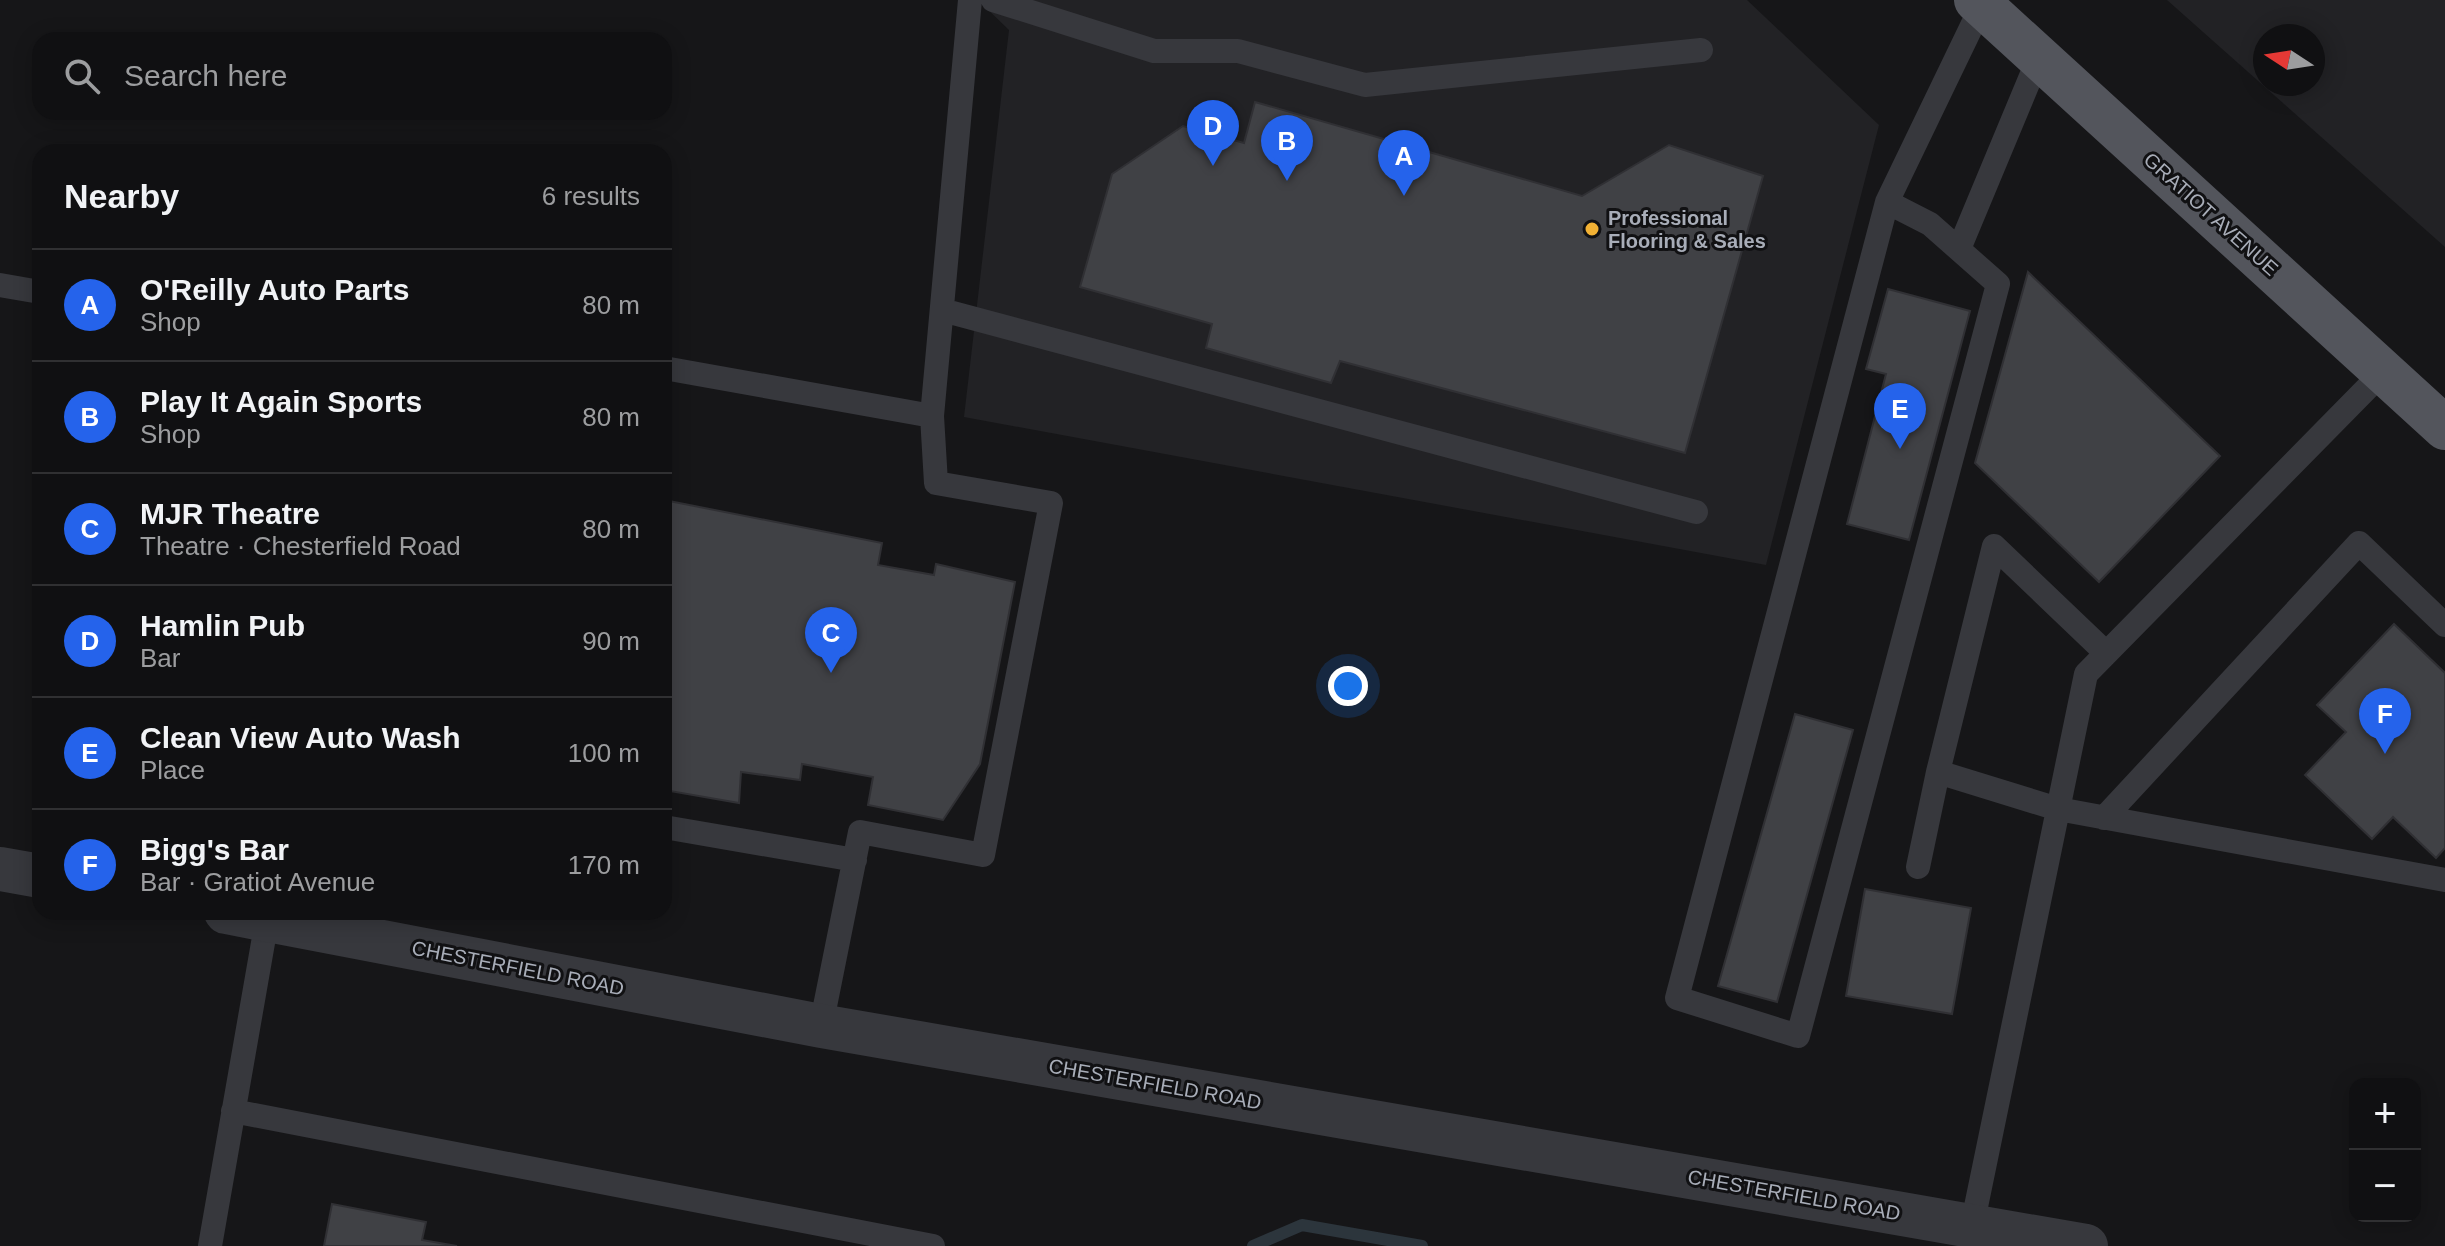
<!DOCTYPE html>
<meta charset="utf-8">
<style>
:root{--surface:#101012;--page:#1e1e20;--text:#f1f3f6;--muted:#9c9d9f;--line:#303032;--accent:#2563eb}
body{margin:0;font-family:Helvetica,sans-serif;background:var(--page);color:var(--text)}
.controls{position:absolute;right:24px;bottom:24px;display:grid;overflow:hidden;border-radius:16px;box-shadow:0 4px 20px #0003}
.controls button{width:72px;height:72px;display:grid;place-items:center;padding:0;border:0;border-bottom:2px solid var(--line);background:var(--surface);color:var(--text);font:40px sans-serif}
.compass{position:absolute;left:2253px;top:24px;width:72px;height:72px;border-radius:50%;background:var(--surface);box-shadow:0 4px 20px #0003;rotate:282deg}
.you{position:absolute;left:1348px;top:686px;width:28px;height:28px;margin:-20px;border:6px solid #fff;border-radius:50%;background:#1a73e8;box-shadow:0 0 0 12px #1a73e833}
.badge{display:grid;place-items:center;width:52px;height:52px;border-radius:50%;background:var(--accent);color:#fff;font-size:26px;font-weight:700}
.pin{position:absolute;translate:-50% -66px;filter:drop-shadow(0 2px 4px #0008)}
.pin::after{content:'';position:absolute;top:42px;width:28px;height:24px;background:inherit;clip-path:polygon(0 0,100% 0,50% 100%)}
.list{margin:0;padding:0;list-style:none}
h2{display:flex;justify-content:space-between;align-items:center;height:104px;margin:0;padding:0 32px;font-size:34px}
h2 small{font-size:26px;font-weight:400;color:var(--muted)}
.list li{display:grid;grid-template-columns:52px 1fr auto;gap:24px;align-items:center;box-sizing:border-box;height:112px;padding:0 32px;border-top:2px solid var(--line)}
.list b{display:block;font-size:30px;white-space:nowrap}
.list p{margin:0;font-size:26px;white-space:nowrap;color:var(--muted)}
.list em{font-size:26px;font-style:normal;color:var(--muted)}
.icon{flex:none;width:44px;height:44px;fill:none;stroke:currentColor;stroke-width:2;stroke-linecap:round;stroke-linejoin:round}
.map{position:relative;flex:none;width:2445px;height:1246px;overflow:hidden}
.search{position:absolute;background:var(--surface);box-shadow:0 4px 20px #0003;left:32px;top:32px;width:640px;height:88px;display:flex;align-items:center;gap:20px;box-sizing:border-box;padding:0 28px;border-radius:24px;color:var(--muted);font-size:30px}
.panel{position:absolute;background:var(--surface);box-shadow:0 4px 20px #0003;left:32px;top:144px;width:640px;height:776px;border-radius:24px}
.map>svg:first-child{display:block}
.built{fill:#222225;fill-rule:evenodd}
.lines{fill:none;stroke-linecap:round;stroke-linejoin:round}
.stream{stroke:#2c353c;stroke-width:12}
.building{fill:#404145;stroke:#303034;stroke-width:2}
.service{stroke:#37383d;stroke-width:24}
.minor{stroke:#37383d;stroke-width:44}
.primary{stroke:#53555c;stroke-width:44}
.poi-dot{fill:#f2b134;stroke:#111113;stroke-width:3}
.labels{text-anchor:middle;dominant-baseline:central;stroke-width:6;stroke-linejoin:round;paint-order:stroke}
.street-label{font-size:20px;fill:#a8adb8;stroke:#111113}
.poi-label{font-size:20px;font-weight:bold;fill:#a8adb8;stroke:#111113;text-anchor:start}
</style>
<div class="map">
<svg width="2445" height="1246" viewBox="0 0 2445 1246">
<rect width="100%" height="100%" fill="#161618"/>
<!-- built -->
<path class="built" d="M978 0H1747L1879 125 1766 565 964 417 1009 30Z
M2167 0H2445V247ZM2265 36H2313V84H2265Z"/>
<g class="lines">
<!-- stream -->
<path class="stream" d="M1253 1246 1302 1225 1422 1246"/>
</g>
<!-- building -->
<path class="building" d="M1255 102 1582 196 1669 145 1763 176 1685 453 1340 361 1331 383 1206 348 1212 324 1080 287 1112 174 1183 126 1244 143Z
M2028 272 2220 456 2099 582 1975 463Z
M1888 289 1970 311 1909 540 1847 524 1886 374 1866 369Z
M664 500 882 543 878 565 934 575 936 564 1015 582 980 764 943 820 868 805 873 777 802 764 800 780 741 772 739 803 664 790Z
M2394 624 2445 673V848L2436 858 2393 817 2372 839 2305 775 2346 732 2317 705Z
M1795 714 1853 730 1777 1002 1718 986Z
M1865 889 1971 908 1952 1014 1846 996Z
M332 1204 426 1222 422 1240 457 1246H324Z"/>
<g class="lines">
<!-- service -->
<path class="service" d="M993 0 1154 51H1238L1365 85 1701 50
M1887 202 1930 224 1998 284 1798 1036 1677 998 1887 202 1982 5
M1959 249 2039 57
M0 285 40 292
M942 310 1696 512
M664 368 932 416 970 0
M2106 653 1994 546 1938 772 2058 809 2445 880
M2104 818 2359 543 2445 625
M664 827 855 860
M1918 867 1938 772
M821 1026 860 832 983 855 1051 503 936 483 932 416
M233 1111 933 1246
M1972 1226 2086 674 2384 371
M210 1246 267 920"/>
<!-- minor -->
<path class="minor" d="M0 869 40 876
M226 912 821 1026 2086 1246"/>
<!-- primary -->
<path class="primary" d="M1976 0 2445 428"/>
</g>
<!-- markers -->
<circle class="poi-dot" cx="1592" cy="229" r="8"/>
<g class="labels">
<!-- street labels -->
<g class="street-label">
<text transform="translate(2211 214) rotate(42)">GRATIOT AVENUE</text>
<text transform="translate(518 968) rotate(11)">CHESTERFIELD ROAD</text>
<text transform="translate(1155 1084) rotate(10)">CHESTERFIELD ROAD</text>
<text transform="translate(1794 1195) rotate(10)">CHESTERFIELD ROAD</text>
</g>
<!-- poi labels -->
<g class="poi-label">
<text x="1608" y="218">Professional<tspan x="1608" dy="23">Flooring &amp; Sales</tspan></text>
</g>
</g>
</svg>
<div class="controls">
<button>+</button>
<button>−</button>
</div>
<svg class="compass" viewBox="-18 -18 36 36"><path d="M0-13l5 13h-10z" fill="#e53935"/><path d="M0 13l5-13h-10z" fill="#9c9d9f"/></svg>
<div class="you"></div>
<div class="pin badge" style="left:1404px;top:196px">A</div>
<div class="pin badge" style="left:1287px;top:181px">B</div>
<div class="pin badge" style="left:831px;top:673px">C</div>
<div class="pin badge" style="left:1213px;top:166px">D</div>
<div class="pin badge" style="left:1900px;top:449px">E</div>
<div class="pin badge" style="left:2385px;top:754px">F</div>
<div class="search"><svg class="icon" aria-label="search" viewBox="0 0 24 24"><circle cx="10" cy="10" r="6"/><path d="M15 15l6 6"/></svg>Search here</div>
<section class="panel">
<h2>Nearby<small>6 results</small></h2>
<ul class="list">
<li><span class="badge">A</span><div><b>O'Reilly Auto Parts</b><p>Shop</p></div><em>80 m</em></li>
<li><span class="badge">B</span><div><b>Play It Again Sports</b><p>Shop</p></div><em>80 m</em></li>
<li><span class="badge">C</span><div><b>MJR Theatre</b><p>Theatre · Chesterfield Road</p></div><em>80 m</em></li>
<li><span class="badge">D</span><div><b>Hamlin Pub</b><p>Bar</p></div><em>90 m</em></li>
<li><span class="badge">E</span><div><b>Clean View Auto Wash</b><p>Place</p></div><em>100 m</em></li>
<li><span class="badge">F</span><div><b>Bigg's Bar</b><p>Bar · Gratiot Avenue</p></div><em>170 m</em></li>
</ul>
</section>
</div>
